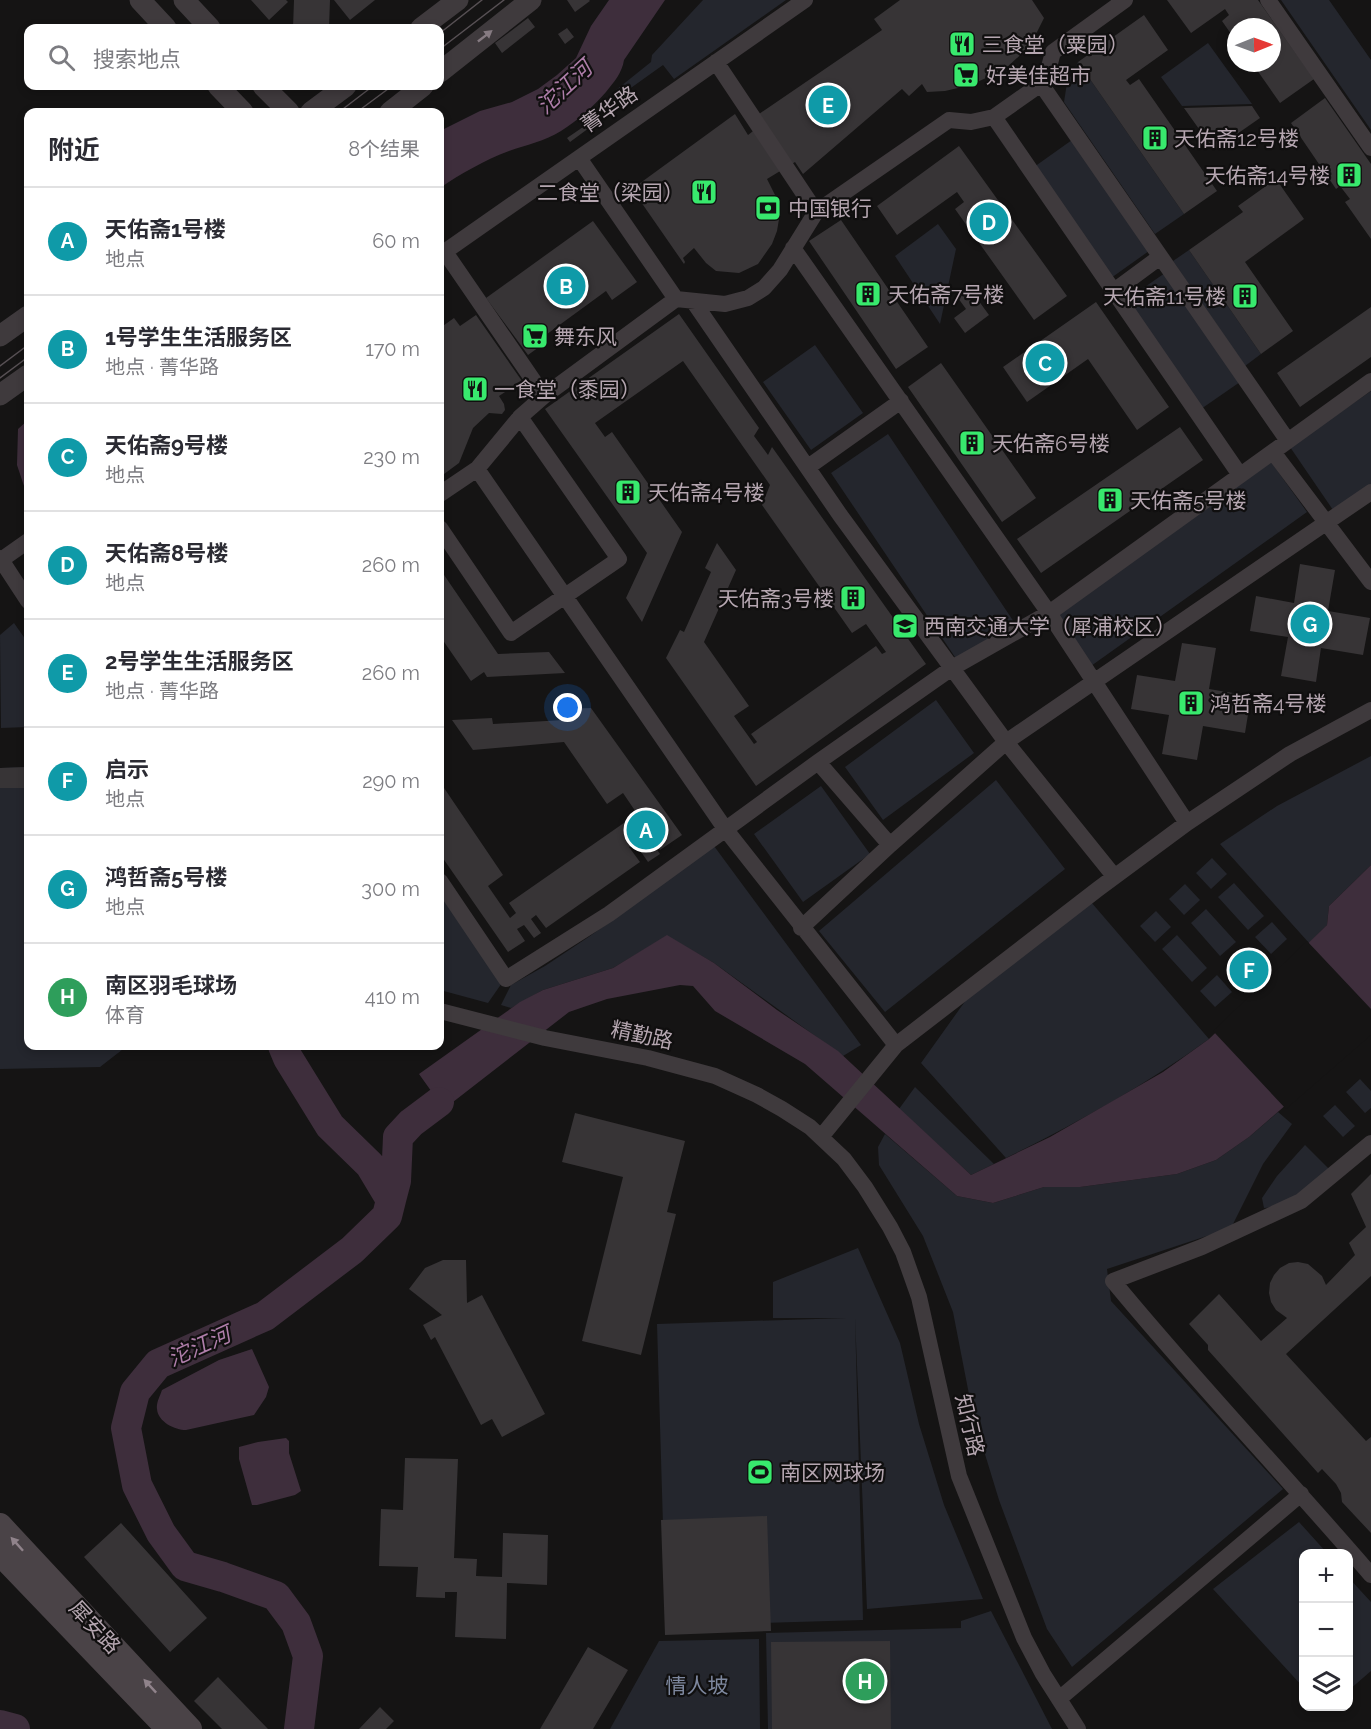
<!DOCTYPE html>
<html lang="zh">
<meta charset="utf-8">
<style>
:root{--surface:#fff;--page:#f7f7f7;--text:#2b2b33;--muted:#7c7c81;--line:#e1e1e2;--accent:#0f766e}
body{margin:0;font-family:Raleway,"Noto Sans SC",sans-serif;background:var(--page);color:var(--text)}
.controls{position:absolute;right:18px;bottom:18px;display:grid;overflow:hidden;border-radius:12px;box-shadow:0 3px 9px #0003}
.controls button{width:54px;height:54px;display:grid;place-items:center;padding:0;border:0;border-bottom:2px solid var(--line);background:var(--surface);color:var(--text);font:30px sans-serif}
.compass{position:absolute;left:1227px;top:18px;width:54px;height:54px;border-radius:50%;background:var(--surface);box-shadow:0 3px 9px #0003;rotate:89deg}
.you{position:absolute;left:568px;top:708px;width:21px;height:21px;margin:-15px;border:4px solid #fff;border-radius:50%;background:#1a73e8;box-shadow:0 0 0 9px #1a73e833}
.badge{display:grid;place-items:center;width:39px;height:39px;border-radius:50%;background:var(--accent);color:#fff;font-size:20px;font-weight:700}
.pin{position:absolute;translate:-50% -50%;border:3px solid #fff;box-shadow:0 2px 6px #0006}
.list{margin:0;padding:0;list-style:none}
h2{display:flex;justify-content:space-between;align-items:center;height:78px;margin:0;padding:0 24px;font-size:26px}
h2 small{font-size:20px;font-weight:400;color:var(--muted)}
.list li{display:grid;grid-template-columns:39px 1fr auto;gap:18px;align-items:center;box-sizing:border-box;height:108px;padding:0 24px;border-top:2px solid var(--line)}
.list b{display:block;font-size:22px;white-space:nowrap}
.list p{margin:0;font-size:20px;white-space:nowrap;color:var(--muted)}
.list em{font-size:20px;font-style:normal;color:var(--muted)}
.icon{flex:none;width:33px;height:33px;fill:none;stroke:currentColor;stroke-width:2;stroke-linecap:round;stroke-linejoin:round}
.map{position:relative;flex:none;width:1371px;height:1729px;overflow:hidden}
.search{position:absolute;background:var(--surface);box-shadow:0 3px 9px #0003;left:24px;top:24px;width:420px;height:66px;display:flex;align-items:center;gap:15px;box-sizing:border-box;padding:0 21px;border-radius:12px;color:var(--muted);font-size:22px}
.panel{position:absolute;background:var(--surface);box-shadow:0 3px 9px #0003;left:24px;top:108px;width:420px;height:942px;border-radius:12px}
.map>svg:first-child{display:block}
.green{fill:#24262d}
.water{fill:#3e2e3c}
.pier{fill:#151414}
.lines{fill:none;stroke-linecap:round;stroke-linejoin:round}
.river{stroke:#3e2e3c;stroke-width:30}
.building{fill:#373436}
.minor{stroke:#3f3a3d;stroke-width:16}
.tertiary{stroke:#3f3a3d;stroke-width:21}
.secondary{stroke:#4a4347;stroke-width:24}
.tram{stroke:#575054;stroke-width:1.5}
.oneway{fill:#867b82}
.oneway2{fill:#90838b}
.labels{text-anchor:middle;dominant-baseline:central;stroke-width:4.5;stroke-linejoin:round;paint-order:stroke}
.poi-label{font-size:21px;fill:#b5a6b0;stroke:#100f0f;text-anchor:start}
.street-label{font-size:21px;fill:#b5a6b0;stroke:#100f0f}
.park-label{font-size:21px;fill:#7e889f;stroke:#100f0f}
.water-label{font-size:22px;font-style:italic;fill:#af7eaa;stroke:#100f0f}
</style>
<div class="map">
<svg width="1371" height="1729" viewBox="0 0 1371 1729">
<rect width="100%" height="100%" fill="#151414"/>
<!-- green -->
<path class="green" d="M703 0H786L674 79 663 65 621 95 616 90 651 62 652 55Z
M1281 0H1329L1371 60V130Z
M1208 43 1252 104 1182 106 1161 77Z
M1078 62 1184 214 1155 234 1064 102 1067 83Z
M1072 140 1149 251 1111 278 1034 167Z
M938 224 956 249 940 324 895 256Z
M1189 250 1261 354 1245 366 1173 261Z
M1165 273 1240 382 1201 409 1126 300Z
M815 345 863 413 811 450 763 382Z
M1371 391V484L1333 510 1290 447Z
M888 434 1014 622 957 660 831 473Z
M1269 459 1307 512 1091 666 1054 613Z
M14 623 28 643V727L1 728 0 635Z
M936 700 974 753 883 820 845 767Z
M1371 756V865L1329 906 1327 925 1309 943 1220 844 1277 806Z
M28 767V1046H127L100 1067 0 1069V768Z
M996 780 1065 869 885 1012 819 931Z
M821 786 870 854 803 902 754 834Z
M714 846 861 1045 843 1056 714 963 667 936 613 968 543 990 511 1008 501 1005 511 985 545 966 590 936Z
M1212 858 1227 874 1211 889 1196 873Z
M1234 883 1264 916 1248 930 1218 897Z
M1185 884 1200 900 1184 915 1169 899Z
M440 894 504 980 488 1003 440 990Z
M1091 902 1209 1039C1145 1085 1076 1124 1006 1158L921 1063 966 1000Z
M1206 909 1236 942 1220 956 1191 923Z
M1156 911 1171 927 1155 942 1140 926Z
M1272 922 1287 939 1271 954 1255 937Z
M1177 935 1207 968 1192 982 1162 949Z
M1243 948 1258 964 1242 980 1227 963Z
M1217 975 1232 992 1215 1007 1200 991Z
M1360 1079 1371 1091V1108L1365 1113 1346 1092Z
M915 1087 994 1164 971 1175 899 1109Z
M1335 1105 1355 1126 1343 1137 1323 1116Z
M1278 1112 1292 1124 1263 1164 1231 1228 1107 1269 1111 1301 1283 1489 1072 1667 1047 1629 999 1500 973 1415 953 1312 923 1236 879 1165 878 1147 885 1134 957 1196 993 1203 1044 1187H1080L1177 1174 1216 1160 1249 1137Z
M1305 1145 1330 1170 1283 1206 1264 1208 1262 1198 1277 1176Z
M858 1248 900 1343 919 1424 944 1505 983 1599 867 1609 855 1317 863 1620 666 1626 657 1324 847 1318H773V1282Z
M1299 1522 1327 1553 1304 1554 1303 1687 1213 1589Z
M1348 1577 1371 1602V1671L1349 1690Z
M991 1611 1052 1729H768L766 1633 961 1628V1621Z
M759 1639 760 1729H610L659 1641Z"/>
<!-- water -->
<path class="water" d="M609 0H665L624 60C622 73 614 82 606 92 593 107 577 121 561 131 545 141 526 145 509 151 485 160 460 174 440 188V131L480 111 512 102 538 89 557 75 576 58 591 26Z
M28 420V487L25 489 17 465 18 429Z
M1371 865V1031L1249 1137 1216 1160 1177 1174 1080 1187H1044L993 1203 957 1196 805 1064 715 1011 693 986 680 985 607 999 569 1012 444 1109 419 1074 520 1002 543 990 613 968 667 935 714 963 777 1010 838 1051 971 1175 1050 1137 1163 1072 1209 1039 1327 925 1329 906Z
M252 1349 269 1387 266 1397 254 1415 186 1430C175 1430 158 1422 157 1409 156 1403 160 1396 162 1390L219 1360Z
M286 1438 289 1441V1453L301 1491 295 1495 257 1505H252L239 1459V1447L258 1442Z"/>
<!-- pier -->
<path class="pier" d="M1307 941 1371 1009V1035L1286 1109 1213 1031Z"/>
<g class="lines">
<!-- river -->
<path class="river" d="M283 1046 288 1058 330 1126 370 1165 391 1200 387 1216 352 1250 265 1316 158 1364 135 1392 126 1428 137 1485 161 1533 185 1566 223 1577 276 1596 296 1623 308 1656 299 1729
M391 1200 396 1181 398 1137 411 1123 439 1102
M0 1725 15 1729"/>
</g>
<!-- building -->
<path class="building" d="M251 0H286L288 2 269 20Z
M294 0H330L329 28H293Z
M334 0H375L350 20Z
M567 0H589L590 1 575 12Z
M900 0H1032L1044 18 1030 46 1005 69 971 85 945 91 927 92 922 84 909 96 902 89 803 174 795 162 767 179 775 195 779 219 777 231 772 244 758 264 739 273 716 271 706 263 694 248 683 258 685 262 684 264 632 189 735 114 748 135 765 122 759 114 882 30 874 19Z
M1167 0H1258L1314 79 1280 103 1252 63H1272V27H1236V41L1222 21 1229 15 1225 9 1191 33Z
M1144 15 1168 50 1126 80 1130 85 1139 79 1217 191 1184 214 1078 62Z
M528 18 535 27 502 53 495 43Z
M567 28 574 37 565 44 558 34Z
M1325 98 1371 164V239L1345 202 1350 199 1340 186 1336 189 1291 123Z
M1252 106 1260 118 1214 150 1184 108Z
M586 125 589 128 570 142 567 138Z
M959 146 1067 296 1034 320 955 209 964 202 957 192 897 235 877 206Z
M1276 179 1304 219 1245 262 1293 331 1261 354 1189 250 1243 212 1238 206Z
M841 220 928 347 896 369 809 241Z
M593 221 637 282 612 300 606 291 543 337 546 342 528 355 486 298Z
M970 289 989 315 965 333 954 318 966 309 958 298Z
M1096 302 1169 407 1137 430 1088 359 1027 402 1003 367Z
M1371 307V357L1300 407 1277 373Z
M679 314 759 428 754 436 768 455 772 447 926 664 756 786 666 658 680 630 684 632 711 572 705 568 717 543 736 570 704 642 749 706 734 716 754 744 757 742 751 734 876 646 882 654 886 652 866 624 852 633 762 505 770 485 683 361 595 423 605 437 612 432 682 532 642 622 626 598 647 553 545 409Z
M476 315 522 381 499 396 504 404 505 410 502 414 489 413 473 428 459 463 440 477V328L454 318 460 326Z
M941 363 1036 498 1002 522 908 387Z
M1180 427 1203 460 1041 573 1017 539Z
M1300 564 1335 570 1328 611 1370 618 1363 655 1321 648 1316 682 1281 676 1288 637 1250 631 1256 596 1294 603Z
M440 569 498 654 549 652 565 673 487 677 484 672 471 681 440 636Z
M1182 643 1216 648 1209 689 1251 696 1245 733 1203 726 1197 760 1162 754 1169 715 1131 709 1137 675 1175 681Z
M591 708 682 835 660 850 650 835 648 837 660 854 648 862 635 843 629 847 640 862 546 928 536 915 531 919 541 933 534 938 524 925 517 929 525 941 508 952 440 854V782L503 875 488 886 510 918 516 913 509 903 631 818 636 825 642 821 623 793 607 804 564 742 473 750 452 720 492 718 493 724 563 720 562 709Z
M28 767V788H0V768Z
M575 1113 685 1141 667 1212 676 1214 641 1355 582 1341 623 1177 562 1162Z
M1371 1174V1276L1286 1354 1366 1441 1371 1437V1533L1342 1502 1341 1493 1336 1484 1322 1469 1318 1473 1208 1350V1345L1189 1324 1219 1294 1261 1341 1287 1318 1276 1310 1271 1302 1269 1293 1270 1283 1274 1275 1280 1268 1289 1263 1298 1262 1308 1264 1322 1276 1326 1285 1355 1255 1349 1243 1366 1227 1351 1194Z
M443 1260H466L467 1303 482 1295 545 1414 502 1437 492 1419 481 1425 435 1337 431 1340 423 1325 442 1315 409 1289 425 1268Z
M405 1458 458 1459 454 1558 477 1559 476 1576 502 1577 503 1533 548 1535 547 1585 507 1583 506 1639 455 1637 457 1592H445V1598L416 1597 418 1567 379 1566 381 1509 403 1510Z
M767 1516 771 1631 665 1635 661 1520Z
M121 1523 207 1618 170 1652 84 1557Z
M890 1641 891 1729H772L771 1642Z
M588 1647 628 1670 593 1729H540Z
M218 1677 268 1729H222L194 1701Z
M380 1707 394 1721 386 1729H359Z"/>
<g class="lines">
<!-- minor -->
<path class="minor" d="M1268 0 1371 148
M716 62 816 212
M1041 84 1288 441
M994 117 1240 475
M579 158 676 299
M793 248 1049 613 1187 823
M445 252 544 396
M440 255 805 0
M1114 291 1160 257
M693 301 840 515 1006 742 1114 876
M1273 452 1371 582
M808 467 901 401
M477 469 726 830 896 1045
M440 494 477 469 520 417 544 396 676 299 725 304 748 298 764 288 780 270 816 212 949 120 971 122 994 117 1041 84 1049 67 1053 52 1125 0
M440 528 511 633 619 559 520 417
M0 558 28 601
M1 560 28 541
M818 762 890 845
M440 881 506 979 609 914 818 762 952 668 1049 613 1371 381
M801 928 890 845 1006 742 1371 492
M440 1011 545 1038 648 1058 715 1076 757 1095 782 1109 810 1127 844 1159 865 1187 890 1227 903 1252 919 1297 959 1476 1024 1638 1043 1674 1078 1729
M821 1137 896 1045 1098 889 1187 823 1290 754 1371 710
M1371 1143 1301 1201 1202 1247 1113 1281C1196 1382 1286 1476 1371 1575
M1059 1699 1301 1494"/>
<!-- tertiary -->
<path class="tertiary" d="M140 0 166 28
M184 0 210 28
M421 28 458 0
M440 72 531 0
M218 86 243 112
M263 86 289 112
M311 112 346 86
M390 112 423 86
M0 336 28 316
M0 395 28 375"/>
<!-- secondary -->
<path class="secondary" d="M0 1525 190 1729
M0 1554 168 1729"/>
<!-- tram -->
<path class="tram" d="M440 33 482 0
M440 49 504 0
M339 112 373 86
M357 112 392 86
M0 366 28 345
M0 378 28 357"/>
</g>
<!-- one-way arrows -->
<defs><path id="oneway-solid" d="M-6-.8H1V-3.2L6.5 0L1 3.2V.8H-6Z" transform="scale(1.5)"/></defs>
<use class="oneway" href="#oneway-solid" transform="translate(485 36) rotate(-38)"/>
<g class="oneway2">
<use href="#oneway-solid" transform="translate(17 1544) rotate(-132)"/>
<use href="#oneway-solid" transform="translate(150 1686) rotate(-133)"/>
</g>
<!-- icons -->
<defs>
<symbol id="restaurant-square" viewBox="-11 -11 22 22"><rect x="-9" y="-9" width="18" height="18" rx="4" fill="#38e96d" stroke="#100f0f"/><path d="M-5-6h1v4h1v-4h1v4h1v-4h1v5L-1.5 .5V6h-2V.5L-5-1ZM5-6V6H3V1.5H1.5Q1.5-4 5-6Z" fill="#111"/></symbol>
<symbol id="supermarket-square" viewBox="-11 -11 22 22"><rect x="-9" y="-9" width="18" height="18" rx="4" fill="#38e96d" stroke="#100f0f"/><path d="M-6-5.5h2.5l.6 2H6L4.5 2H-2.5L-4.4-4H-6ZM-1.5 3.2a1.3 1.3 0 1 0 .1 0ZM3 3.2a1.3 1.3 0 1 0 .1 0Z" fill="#111"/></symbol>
<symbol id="building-square" viewBox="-11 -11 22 22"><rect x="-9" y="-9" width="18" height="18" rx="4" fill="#38e96d" stroke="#100f0f"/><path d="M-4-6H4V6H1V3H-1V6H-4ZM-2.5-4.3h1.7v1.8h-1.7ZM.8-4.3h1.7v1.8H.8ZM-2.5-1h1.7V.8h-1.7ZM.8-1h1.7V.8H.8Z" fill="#111"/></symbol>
<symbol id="bank-square" viewBox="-11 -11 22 22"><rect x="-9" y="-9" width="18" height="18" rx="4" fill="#38e96d" stroke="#100f0f"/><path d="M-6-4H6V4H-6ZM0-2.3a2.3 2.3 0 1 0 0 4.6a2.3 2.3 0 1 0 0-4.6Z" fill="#111"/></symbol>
<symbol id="university-square" viewBox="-11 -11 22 22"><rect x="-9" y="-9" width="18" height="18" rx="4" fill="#38e96d" stroke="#100f0f"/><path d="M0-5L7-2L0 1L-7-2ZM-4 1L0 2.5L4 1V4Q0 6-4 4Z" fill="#111"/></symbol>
<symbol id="stadium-square" viewBox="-11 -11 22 22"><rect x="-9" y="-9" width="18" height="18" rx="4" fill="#38e96d" stroke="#100f0f"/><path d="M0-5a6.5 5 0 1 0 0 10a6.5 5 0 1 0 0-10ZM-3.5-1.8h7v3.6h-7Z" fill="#111"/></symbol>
</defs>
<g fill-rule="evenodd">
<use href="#restaurant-square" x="947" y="29" width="30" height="30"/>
<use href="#supermarket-square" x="951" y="60" width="30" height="30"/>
<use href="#building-square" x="1140" y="123" width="30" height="30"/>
<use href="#building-square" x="1334" y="160" width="30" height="30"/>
<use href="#restaurant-square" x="689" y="177" width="30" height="30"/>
<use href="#bank-square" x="753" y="193" width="30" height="30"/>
<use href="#building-square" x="853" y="279" width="30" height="30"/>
<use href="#building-square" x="1230" y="281" width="30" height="30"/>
<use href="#supermarket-square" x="520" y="321" width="30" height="30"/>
<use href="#restaurant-square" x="460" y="374" width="30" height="30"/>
<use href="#building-square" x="957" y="428" width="30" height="30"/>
<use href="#building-square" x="613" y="477" width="30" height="30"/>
<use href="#building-square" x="1095" y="485" width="30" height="30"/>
<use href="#building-square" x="838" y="583" width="30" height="30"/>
<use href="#university-square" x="890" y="611" width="30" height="30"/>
<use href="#building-square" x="1176" y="688" width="30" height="30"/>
<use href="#stadium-square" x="745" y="1457" width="30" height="30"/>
</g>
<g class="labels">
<!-- poi labels -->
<g class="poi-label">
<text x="982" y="44">三食堂（粟园）</text>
<text x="986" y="75">好美佳超市</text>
<text x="1174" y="138">天佑斋12号楼</text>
<text x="1330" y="175" text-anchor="end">天佑斋14号楼</text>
<text x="684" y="192" text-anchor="end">二食堂（梁园）</text>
<text x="788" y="208">中国银行</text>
<text x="888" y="294">天佑斋7号楼</text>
<text x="1226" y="296" text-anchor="end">天佑斋11号楼</text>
<text x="554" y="336">舞东风</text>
<text x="494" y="389">一食堂（黍园）</text>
<text x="992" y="443">天佑斋6号楼</text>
<text x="648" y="492">天佑斋4号楼</text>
<text x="1130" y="500">天佑斋5号楼</text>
<text x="834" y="598" text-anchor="end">天佑斋3号楼</text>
<text x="924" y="626">西南交通大学（犀浦校区）</text>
<text x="1210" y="703">鸿哲斋4号楼</text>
<text x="780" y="1472">南区网球场</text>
</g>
<!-- street labels -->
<g class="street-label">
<text transform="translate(609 109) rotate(-35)">菁华路</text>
<text transform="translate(642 1035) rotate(12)">精勤路</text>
<text transform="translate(970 1425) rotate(77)">知行路</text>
<text transform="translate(95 1627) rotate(47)">犀安路</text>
</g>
<!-- park labels -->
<g class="park-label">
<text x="697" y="1685">情人坡</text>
</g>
<!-- water labels -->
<g class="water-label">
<text transform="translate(564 87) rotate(-43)">沱江河</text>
<text transform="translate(199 1346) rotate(-24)">沱江河</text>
</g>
</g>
</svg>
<div class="controls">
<button>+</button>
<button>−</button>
<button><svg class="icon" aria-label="layers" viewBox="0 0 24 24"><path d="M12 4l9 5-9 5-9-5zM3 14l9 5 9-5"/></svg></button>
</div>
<svg class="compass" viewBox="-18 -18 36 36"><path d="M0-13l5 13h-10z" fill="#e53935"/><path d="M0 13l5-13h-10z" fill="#7c7c81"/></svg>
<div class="you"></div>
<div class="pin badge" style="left:646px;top:830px;background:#0f9aa8">A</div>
<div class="pin badge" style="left:566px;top:286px;background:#0f9aa8">B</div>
<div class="pin badge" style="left:1045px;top:363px;background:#0f9aa8">C</div>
<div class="pin badge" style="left:989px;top:222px;background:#0f9aa8">D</div>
<div class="pin badge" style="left:828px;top:105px;background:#0f9aa8">E</div>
<div class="pin badge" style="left:1249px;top:970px;background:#0f9aa8">F</div>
<div class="pin badge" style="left:1310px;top:624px;background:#0f9aa8">G</div>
<div class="pin badge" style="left:865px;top:1681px;background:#2e9e5b">H</div>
<div class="search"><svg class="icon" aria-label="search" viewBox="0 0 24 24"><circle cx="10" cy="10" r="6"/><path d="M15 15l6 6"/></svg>搜索地点</div>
<section class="panel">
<h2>附近<small>8个结果</small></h2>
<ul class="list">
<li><span class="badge" style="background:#0f9aa8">A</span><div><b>天佑斋1号楼</b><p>地点</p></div><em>60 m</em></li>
<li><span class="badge" style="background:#0f9aa8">B</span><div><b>1号学生生活服务区</b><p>地点 · 菁华路</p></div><em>170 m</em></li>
<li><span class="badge" style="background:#0f9aa8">C</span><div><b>天佑斋9号楼</b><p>地点</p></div><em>230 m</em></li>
<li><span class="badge" style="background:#0f9aa8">D</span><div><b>天佑斋8号楼</b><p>地点</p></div><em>260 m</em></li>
<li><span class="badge" style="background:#0f9aa8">E</span><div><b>2号学生生活服务区</b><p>地点 · 菁华路</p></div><em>260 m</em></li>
<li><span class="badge" style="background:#0f9aa8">F</span><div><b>启示</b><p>地点</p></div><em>290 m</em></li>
<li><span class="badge" style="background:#0f9aa8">G</span><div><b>鸿哲斋5号楼</b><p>地点</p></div><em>300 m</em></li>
<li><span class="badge" style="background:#2e9e5b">H</span><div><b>南区羽毛球场</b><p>体育</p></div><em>410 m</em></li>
</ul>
</section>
</div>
